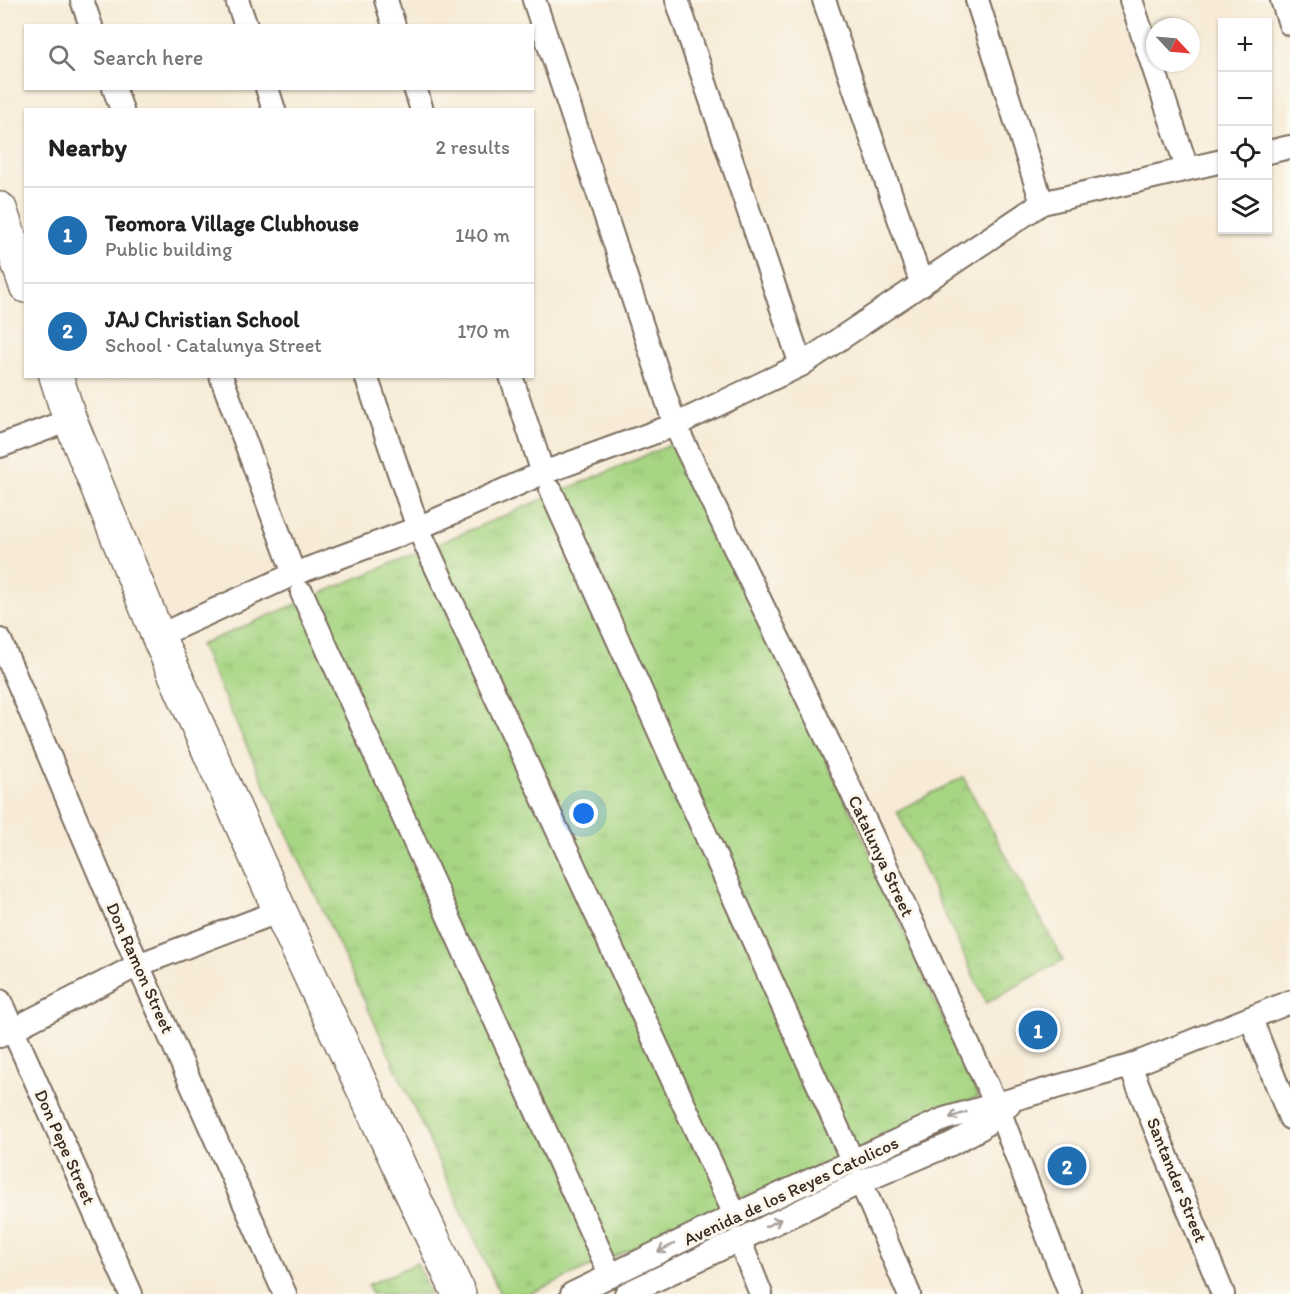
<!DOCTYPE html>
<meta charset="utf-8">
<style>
:root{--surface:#fff;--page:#f6f6f6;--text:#222;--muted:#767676;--line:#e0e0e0;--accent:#1f6fb2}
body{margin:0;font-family:Itim,sans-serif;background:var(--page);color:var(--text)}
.controls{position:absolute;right:18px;top:18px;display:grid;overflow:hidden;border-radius:0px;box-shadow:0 2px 4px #0004}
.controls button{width:54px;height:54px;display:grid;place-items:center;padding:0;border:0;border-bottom:2px solid var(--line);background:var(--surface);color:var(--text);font:30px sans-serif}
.compass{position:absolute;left:1146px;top:18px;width:54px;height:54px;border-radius:50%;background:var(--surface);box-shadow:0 2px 4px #0004;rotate:116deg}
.you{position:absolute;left:584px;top:814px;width:21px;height:21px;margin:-15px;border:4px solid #fff;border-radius:50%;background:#1a73e8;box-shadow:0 0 0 9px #1a73e833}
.badge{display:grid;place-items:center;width:39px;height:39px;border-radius:50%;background:var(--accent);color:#fff;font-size:20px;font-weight:700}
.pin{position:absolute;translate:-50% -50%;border:3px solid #fff;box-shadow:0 2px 6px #0006}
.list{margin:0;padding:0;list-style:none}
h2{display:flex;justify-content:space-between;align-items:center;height:78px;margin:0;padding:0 24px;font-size:26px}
h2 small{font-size:20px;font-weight:400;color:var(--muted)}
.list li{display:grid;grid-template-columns:39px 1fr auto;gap:18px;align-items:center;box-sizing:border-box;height:96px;padding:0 24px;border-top:2px solid var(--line)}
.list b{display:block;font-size:22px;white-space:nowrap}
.list p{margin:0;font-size:20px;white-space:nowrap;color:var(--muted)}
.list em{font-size:20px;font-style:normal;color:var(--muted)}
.icon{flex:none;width:33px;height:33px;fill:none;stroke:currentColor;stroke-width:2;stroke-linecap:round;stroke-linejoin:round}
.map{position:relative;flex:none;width:1290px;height:1294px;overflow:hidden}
.search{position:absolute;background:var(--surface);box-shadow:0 2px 4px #0004;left:24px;top:24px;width:510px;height:66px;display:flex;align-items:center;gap:15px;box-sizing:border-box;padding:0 21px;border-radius:0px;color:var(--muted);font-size:22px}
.panel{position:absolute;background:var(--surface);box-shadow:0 2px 4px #0004;left:24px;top:108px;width:510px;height:270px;border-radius:0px}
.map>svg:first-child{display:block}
.grass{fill:url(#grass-tufts);stroke:#718050;stroke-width:1.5}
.park{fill:url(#park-crowns);stroke:#718050;stroke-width:1.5}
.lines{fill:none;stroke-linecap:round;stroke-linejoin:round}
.street-casing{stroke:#7d6e5f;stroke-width:26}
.secondary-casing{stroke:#7d6e5f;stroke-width:36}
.street{stroke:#fff;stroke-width:22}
.secondary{stroke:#fff;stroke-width:33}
.oneway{stroke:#a79f9a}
.labels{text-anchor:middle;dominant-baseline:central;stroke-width:6;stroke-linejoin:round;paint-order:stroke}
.street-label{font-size:18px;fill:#3b2a1e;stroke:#fbf7ec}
</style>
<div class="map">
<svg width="1290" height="1294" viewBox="0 0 1290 1294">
<defs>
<pattern id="grass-tufts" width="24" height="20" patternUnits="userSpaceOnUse" patternTransform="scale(1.5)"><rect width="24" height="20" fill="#a7d583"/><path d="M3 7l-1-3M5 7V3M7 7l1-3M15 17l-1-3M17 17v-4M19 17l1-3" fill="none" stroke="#91b771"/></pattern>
<pattern id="park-crowns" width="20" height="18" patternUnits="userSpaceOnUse" patternTransform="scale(1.5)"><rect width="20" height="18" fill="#a7d583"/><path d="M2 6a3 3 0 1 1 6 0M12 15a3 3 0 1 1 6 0" fill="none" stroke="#91b771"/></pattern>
</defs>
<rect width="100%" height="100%" fill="#fbf7ec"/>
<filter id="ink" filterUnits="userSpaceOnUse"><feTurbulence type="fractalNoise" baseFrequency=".0167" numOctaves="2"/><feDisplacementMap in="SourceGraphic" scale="12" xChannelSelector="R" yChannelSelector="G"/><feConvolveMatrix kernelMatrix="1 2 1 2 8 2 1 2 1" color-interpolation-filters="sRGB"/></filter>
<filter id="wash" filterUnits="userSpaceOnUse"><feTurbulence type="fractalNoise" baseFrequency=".008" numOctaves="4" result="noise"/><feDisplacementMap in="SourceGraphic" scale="24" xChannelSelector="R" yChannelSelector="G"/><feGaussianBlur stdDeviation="1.35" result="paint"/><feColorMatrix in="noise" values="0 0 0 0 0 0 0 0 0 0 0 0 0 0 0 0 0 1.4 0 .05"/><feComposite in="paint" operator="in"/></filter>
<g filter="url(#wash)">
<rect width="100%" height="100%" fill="#f7ebd7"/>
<!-- grass -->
<path class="grass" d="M677 442 858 828 978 1097 529 1294H500L200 645Z
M417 1263 430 1294H372L368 1285Z"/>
<!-- park -->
<path class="park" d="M963 777 1063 960 986 1003 897 811Z"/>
</g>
<g filter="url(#ink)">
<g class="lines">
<defs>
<path id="street" d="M82 0 91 26
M237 0 246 26
M386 0 394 26
M534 0 675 425 830 745 1000 1113 1070 1294
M677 0 801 365
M824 0 922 285
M977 0 1042 203
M1131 0 1187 168
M1282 0 1290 24
M114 88 122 110
M267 88 274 110
M415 88 422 110
M1268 152 1290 147
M221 376 294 574
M366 376 418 528
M511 376 543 473
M0 446 70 420
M551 491 853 1162
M424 541 735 1215
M302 593 611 1276
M158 636 294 574 418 528 543 473 675 425 801 365 1042 203 1222 161
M0 640 138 965 285 1294
M0 1001 131 1294
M1251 1019 1290 1118
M0 1036 138 965 280 911
M1130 1066 1223 1294
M861 1182 909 1294
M739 1239 761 1294
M572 1294 735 1215 944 1119 1130 1066 1290 1002
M626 1294 861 1182 951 1144 981 1128 1009 1105"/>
<path id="secondary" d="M0 209 26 286
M56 376 70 420 158 636 280 911 459 1294"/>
</defs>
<!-- street casing -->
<use href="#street" class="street-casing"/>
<!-- secondary casing -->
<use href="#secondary" class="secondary-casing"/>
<!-- street -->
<use href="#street" class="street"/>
<!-- secondary -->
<use href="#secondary" class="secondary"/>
</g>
<!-- one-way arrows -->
<defs><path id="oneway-shaft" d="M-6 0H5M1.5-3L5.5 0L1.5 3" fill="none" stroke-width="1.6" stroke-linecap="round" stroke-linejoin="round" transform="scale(1.5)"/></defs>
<g class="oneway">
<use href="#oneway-shaft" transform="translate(958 1115) rotate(162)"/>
<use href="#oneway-shaft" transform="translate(773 1223) rotate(-25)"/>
<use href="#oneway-shaft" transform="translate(666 1248) rotate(154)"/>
</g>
</g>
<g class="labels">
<!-- street labels -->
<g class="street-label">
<text transform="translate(881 856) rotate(65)">Catalunya Street</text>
<text transform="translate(140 968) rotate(66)">Don Ramon Street</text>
<text transform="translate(65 1147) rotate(66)">Don Pepe Street</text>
<text transform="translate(1177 1180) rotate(68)">Santander Street</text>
<text transform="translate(791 1191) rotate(-25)">Avenida de los Reyes Catolicos</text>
</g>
</g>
</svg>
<div class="controls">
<button>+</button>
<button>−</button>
<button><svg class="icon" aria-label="locate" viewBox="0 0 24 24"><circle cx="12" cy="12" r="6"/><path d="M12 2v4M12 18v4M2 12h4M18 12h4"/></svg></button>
<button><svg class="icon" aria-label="layers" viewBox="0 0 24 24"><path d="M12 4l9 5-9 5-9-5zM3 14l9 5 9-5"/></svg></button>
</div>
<svg class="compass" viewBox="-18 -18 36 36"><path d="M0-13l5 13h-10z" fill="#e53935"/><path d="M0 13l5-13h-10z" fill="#767676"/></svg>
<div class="you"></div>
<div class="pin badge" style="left:1038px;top:1030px">1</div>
<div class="pin badge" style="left:1067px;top:1166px">2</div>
<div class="search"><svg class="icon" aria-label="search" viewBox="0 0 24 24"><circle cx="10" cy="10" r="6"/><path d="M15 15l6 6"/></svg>Search here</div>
<section class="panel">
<h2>Nearby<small>2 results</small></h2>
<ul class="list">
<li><span class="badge">1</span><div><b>Teomora Village Clubhouse</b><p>Public building</p></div><em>140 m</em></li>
<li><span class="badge">2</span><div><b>JAJ Christian School</b><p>School · Catalunya Street</p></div><em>170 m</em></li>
</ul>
</section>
</div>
